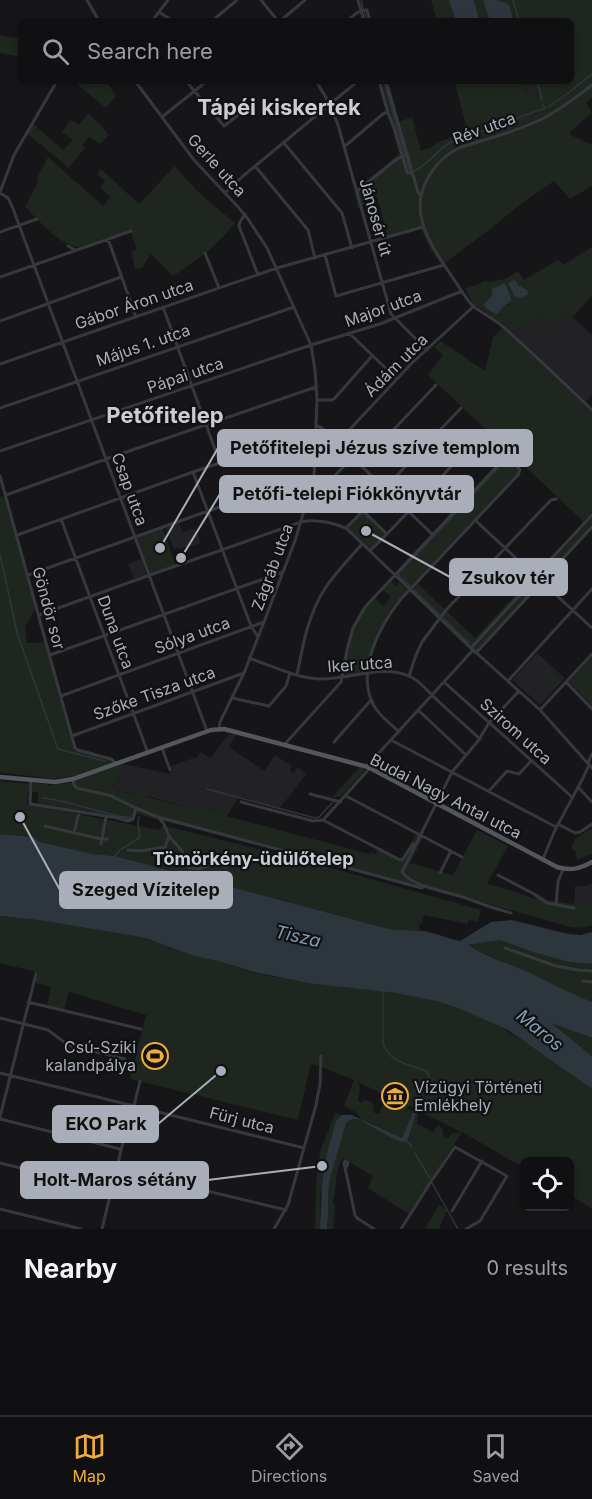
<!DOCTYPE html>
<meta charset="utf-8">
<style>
:root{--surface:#101012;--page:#1e1e20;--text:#f1f3f6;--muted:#9c9d9f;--line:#303032;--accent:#efad38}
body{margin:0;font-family:Inter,sans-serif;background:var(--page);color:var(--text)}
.controls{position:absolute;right:18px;bottom:18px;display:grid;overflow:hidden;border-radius:9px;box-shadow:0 2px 4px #0004}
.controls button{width:54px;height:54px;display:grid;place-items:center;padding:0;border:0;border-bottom:2px solid var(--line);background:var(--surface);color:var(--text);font:30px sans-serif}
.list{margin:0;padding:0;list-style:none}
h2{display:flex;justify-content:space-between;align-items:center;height:78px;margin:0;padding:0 24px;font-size:26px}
h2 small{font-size:20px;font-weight:400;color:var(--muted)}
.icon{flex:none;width:33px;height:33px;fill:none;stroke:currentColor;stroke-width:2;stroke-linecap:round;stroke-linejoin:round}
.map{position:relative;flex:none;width:592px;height:1229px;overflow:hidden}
.search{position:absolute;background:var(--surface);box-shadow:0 2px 4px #0004;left:18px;right:18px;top:18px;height:66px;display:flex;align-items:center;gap:15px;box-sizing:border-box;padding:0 21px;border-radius:9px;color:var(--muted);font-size:22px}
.sheet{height:186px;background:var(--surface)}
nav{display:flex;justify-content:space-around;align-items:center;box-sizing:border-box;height:84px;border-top:2px solid var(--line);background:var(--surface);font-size:16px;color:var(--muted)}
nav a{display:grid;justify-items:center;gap:3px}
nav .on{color:var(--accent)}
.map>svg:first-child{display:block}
.built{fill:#222225}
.green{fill:#1e261f;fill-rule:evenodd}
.water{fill:#2d363c}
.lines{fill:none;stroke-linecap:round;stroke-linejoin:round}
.stream{stroke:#2d363c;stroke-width:1.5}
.minor{stroke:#37383d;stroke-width:3}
.major{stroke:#53565c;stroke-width:4.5}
.labels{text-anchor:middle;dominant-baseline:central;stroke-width:4.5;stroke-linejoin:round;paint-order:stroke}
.street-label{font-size:16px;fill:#a9aeb8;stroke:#111113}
.poi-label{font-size:16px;fill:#a9aeb8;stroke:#111113;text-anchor:end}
.neighbourhood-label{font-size:18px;font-weight:bold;fill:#cacdd4;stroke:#111113}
.water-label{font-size:18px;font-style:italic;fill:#809cb2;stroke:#111113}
.district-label{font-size:22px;font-weight:bold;fill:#cacdd4;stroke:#111113}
.leader{fill:none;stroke:#a9aeb8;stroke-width:2}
.callout-dot{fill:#a9aeb8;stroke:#111113;stroke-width:2}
.callout{fill:#a9aeb8;stroke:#a9aeb8;stroke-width:2}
.callout-label{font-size:18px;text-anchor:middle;font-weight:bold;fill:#111}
</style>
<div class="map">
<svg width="592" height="1229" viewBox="0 0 592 1229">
<rect width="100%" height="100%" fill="#161618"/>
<!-- built -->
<path class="built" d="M523 81H534L539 98 528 101Z
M569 313 592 335V395L586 402 512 333 537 315 543 322Z
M179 523 183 532 195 528 201 543 189 547 188 546 180 549 179 547 174 549 166 528Z
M141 559 146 574 134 579 128 564Z
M537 653 565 678 540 705 512 680Z
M229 734 236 735 229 747 264 771 275 755 292 766 290 770 293 773 298 767 306 774 280 808 239 797 228 814 191 804 190 808 140 794 121 792 114 789 112 783 119 781 118 778 123 764 170 774V772L172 771 170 766 197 757 201 752 210 758Z
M592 883V902L577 905 575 904V886H587Z"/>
<!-- green -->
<path class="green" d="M431 0H592V98L586 103 592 113 570 132 571 135 592 145V186L570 199 554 181 517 207 489 230 442 265 431 250 421 229 388 239 377 196 358 208 355 190 399 154 379 81H388L399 122 412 117 421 151 432 147 438 142 468 132 454 81H523L528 100 539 97 534 81H571V21H437Z
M0 35 20 39 18 47H21V57L0 53Z
M73 81H106L116 96 106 108Z
M88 114 99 123 109 135 100 144 89 137 82 145 85 148 68 168 50 152 27 134 33 124 63 150 73 140 62 132 70 120 79 125Z
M48 157 103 206 110 197 100 188 105 181 97 174 101 169 139 204 175 166 197 191 235 223C216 247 198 259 173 276L151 254 142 268 135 269 131 252 137 249 130 230 80 247C60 247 39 220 25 207L38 182 36 180Z
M592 247V295L573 317 569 313 548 325 537 316 512 333 592 407V529L475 655 410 592 418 584 475 638 584 522 428 375 443 355 434 347 441 341 485 371 493 337 505 326 474 304 465 289 485 281 488 282 505 279 518 271 524 280 558 260 563 265ZM492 296 508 304 503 307 499 313 483 304Z
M509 459 519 470 517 475 409 588 396 574 502 462Z
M4 496 36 608 25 626 27 643 45 642 74 750 123 764 118 778 119 781 112 784 114 789 121 792 139 794 140 792 147 794V797L189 808 191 804 228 814 227 816 369 854 370 853 376 854 379 847 401 859 416 834 423 838 410 863 453 875 477 830 508 846 487 884 513 891 535 899 537 893 547 900 573 904 574 903 577 905 592 902V925L580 928 570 927 478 901 156 819 135 813 133 818 129 820 38 805V792H28L27 805 57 810 160 830 162 825 314 863 481 910 478 922 469 920 468 924 424 915 422 923 419 924V930L401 931 389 929 115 856 93 854 40 842 32 837 0 834V781L29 784 35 783 51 785 75 782 74 776 52 779 0 772V497Z
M363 511 387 534 370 551 346 528Z
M162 527 176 566 150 575 135 536Z
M390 580 396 586 399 582 407 590 391 609 378 631 365 672 346 676C341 664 354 626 361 614 364 608 369 603 374 598L383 606 391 597 382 589Z
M592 656V706L569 682Z
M550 669 562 680 556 686 544 675Z
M360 767 364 769V772L340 797H332Z
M592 828V854L577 860 576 852 571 848 575 839Z
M0 916 38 920 135 936C155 940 173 949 191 955 200 958 209 958 218 961 230 964 241 969 253 972 313 988 379 985 438 1001 498 1018 543 1054 592 1089V1209L570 1195V1162H524V1168L462 1132 409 1214 368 1188 373 1176 343 1158C334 1171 338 1188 332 1203L335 1204 333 1229H327C328 1216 327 1204 328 1191 329 1168 338 1145 346 1123L352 1119H358C365 1123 398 1143 404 1142 406 1142 407 1140 408 1139L413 1112 404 1136 402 1138 400 1137 360 1118 357 1113 344 1106 354 1080 311 1063 298 1120 130 1079 146 1015 69 992 64 1010 47 1005 51 987 36 983 35 973 33 971 0 963ZM358 1082 389 1097V1098H387L379 1113H374C374 1104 373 1101 364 1100L361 1103 358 1101 360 1088ZM409 1106 461 1132 453 1133 448 1138 443 1135V1130L438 1125 433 1132 417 1124 418 1113 408 1109 405 1112Z
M500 940C531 951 558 961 592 964V1002C568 993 546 980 523 970 504 961 485 956 467 945Z
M549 1022 592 1038V1056Z
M335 1113 342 1115 338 1119 322 1185 320 1199 321 1226 320 1229H315L316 1183 320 1152Z
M439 1205 447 1210 439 1229H425Z"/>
<!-- water -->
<path class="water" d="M449 0H474L479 21H456Z
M483 0H496L508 4 511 11 513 21H490Z
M515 280 518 285 527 290 528 294 521 298 515 297 508 283Z
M505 283 511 298V301L503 307 499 313 496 314 487 309 483 304 492 296V289Z
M0 834 34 837 40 842 93 854 115 856 389 929C402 931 415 929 428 932 439 934 449 939 460 941L491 922 512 920 568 934 581 935 592 932V964L569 962 533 952 500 940 468 945C484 956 502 961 519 968 544 979 567 992 592 1002V1038L551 1023 592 1056V1089L508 1030 458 1008 437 1001 396 993 308 983 254 972 218 961 194 956 148 939 135 936 38 920 0 916Z
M413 1112 416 1113 408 1139C407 1140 406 1142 404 1142 397 1143 366 1123 358 1119H352L346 1123 330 1178 328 1193V1217L327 1229H320L322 1185 327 1153 336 1121 342 1115H352L402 1138Z"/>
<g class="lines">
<!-- stream -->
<path class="stream" d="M361 0 363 8
M513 0 519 21
M364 11 367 21
M384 81 410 172
M537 81 542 100
M548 107 567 94 592 74
M414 171C428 165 436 151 449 143L545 108 543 104
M0 554 17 633 58 749 105 761
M398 574 501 465 505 463H512
M398 575 410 586
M414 590 441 616
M444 619 469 643
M207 789 315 818 319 817 333 802
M43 798C73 801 101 815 132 818
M114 857 120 850 139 838C141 831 136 827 139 817
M383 992V1043C388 1062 410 1065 427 1071L430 1080 434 1085 433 1090
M407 1141 412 1147
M415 1153 429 1177
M432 1183 458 1229"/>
<!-- minor -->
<path class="minor" d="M87 0 99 21
M261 0 278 21
M358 0 364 21
M159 12 173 21
M152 21 168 0
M212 21 237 0
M280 21 305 0
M347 21C353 16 359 9 367 10L370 21
M135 81 194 160 239 208 248 219 267 248 311 345 315 370 317 400 314 476 296 538 264 622 244 673 220 722 219 729
M186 81 224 126 241 113
M316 81 330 104 338 125 391 314 427 350
M379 81 388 113 395 130 407 172 413 174
M386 81 418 192 420 195
M592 85C576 97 560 110 542 119 516 132 486 139 459 148 446 154 436 164 429 176 407 212 430 244 451 275 458 285 464 296 472 305 481 313 493 318 502 326 533 353 563 382 592 410
M162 117 207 81
M284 143 342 213 352 248
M344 147 384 113H388
M255 166 308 230 315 258
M357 191 397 159 403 156
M0 192 14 155 57 81
M0 193 8 198 12 206 207 731
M225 193 242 177 358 81
M245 214 240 222 239 226 258 275
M0 232 37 219
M108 239 136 317
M68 246 75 250
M205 253 219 288
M325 255 336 296 444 265
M0 277 131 231
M163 307 220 463
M0 321 121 277
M349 333 397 379
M0 364 63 342 277 268 423 227
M317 400H331L334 399 372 356
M0 408 294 307
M317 426 322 428 433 535
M337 443 412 363 474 306
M0 451 311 345 380 324 462 291
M360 465 436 385
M193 472 251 626 258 637
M0 476 75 748 78 750 111 759 117 764
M6 495 106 459 316 387
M307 498 322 489 352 458
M346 499 360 514
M363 511 461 408
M61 519 148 753
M475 520 535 576
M346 528 363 511 387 534 370 551
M387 534 485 431
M17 535 193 472 316 430
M28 575 208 511 314 476
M542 582 592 628
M39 615 150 575 301 522C315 519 333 523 346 528L471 648 540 710 592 768
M471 648 527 587 535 576 592 515
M476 653 592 527
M50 655 283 572
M249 658C272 666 296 678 320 679 349 680 384 663 411 677 420 681 425 689 432 695 447 710 464 724 480 739
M297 675C303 644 308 614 326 587 336 572 350 558 362 544
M409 676 416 655 422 642 446 610 551 500 556 499
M508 681 592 589
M444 682 572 797
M566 682 592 709
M61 696 264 622
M232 698 269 706 286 686 290 673
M418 710 466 755
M540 710 592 654
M72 736 244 673
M391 740 556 827
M334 742 371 700
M284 745 341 682 347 650 353 628 365 607 501 462 510 459 520 470 518 475 401 599C380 625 356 670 373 704 378 715 390 723 399 732
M162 748 170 770
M367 766 473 650
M73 779 74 785 77 788 112 796
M31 780 30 804 118 818 128 821 133 819 136 808
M578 787 592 802
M489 791 507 771 519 774 531 761
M310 794 341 802
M111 796 136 808 158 817 422 888
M346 796 462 857
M241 802 313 821 323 820 400 860 403 859 413 844
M159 818 164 824 169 836 182 851 188 867C205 873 208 859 226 867
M323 820 370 768
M558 824 575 833 580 832 592 824
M45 826 101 839H107
M74 833 79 812
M101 844 106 817
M128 850 141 851 165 847 169 836
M543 859 555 830 583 778 588 767 589 760 592 754
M440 873 451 851
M498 875 534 894 547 903 574 908
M556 905 558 882 563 869
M511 913C496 909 481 904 466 898 449 892 412 887 402 872L452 772 478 741 489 723 519 691
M505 948 556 966 578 970 592 971
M583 981 592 982
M28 1002 141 1029
M0 1018 48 1030 68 1045 125 1059
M0 1073 304 1148
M134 1106 140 1081
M0 1117 36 974
M0 1119 120 1149
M0 1163 111 1190
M346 1168 348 1163 345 1161 344 1163 355 1215 357 1218 374 1229
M116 1169 286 1210
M0 1209 81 1229
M452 1211 482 1161
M102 1229 132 1105
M274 1229 288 1205 316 1105 320 1084 321 1056
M401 1229 432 1180 455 1147 507 1176 480 1221 466 1229"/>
<!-- major -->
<path class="major" d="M0 777 55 782 73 779 211 730 224 729 368 767 557 867C570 871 580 869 592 862"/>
</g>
<!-- icons -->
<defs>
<symbol id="stadium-ring" viewBox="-11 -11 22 22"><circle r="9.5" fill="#111113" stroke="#efad38" stroke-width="1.5"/><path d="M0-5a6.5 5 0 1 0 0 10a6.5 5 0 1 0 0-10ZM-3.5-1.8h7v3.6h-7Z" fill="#efad38"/></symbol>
<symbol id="museum-ring" viewBox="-11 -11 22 22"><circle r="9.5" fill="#111113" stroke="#efad38" stroke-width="1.5"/><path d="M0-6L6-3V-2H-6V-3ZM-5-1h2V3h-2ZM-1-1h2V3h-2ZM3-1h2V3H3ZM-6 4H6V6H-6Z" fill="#efad38"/></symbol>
</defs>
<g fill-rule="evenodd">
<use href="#stadium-ring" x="140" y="1041" width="30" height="30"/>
<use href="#museum-ring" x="380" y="1081" width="30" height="30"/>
</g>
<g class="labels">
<!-- street labels -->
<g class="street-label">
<text transform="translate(484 128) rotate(-20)">Rév utca</text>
<text transform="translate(217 165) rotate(48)">Gerle utca</text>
<text transform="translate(376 217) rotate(74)">Jánosér út</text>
<text transform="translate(134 304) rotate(-19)">Gábor Áron utca</text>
<text transform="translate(383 308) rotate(-20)">Major utca</text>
<text transform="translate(143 345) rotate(-19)">Május 1. utca</text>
<text transform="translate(396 365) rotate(-45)">Ádám utca</text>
<text transform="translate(185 375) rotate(-19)">Pápai utca</text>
<text transform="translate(130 489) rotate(70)">Csap utca</text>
<text transform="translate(272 567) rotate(-70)">Zágráb utca</text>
<text transform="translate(49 608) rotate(75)">Göndör sor</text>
<text transform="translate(116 632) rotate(70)">Duna utca</text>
<text transform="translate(192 635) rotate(-20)">Sólya utca</text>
<text transform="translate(360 664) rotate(-4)">Iker utca</text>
<text transform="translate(154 693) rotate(-20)">Szőke Tisza utca</text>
<text transform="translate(516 731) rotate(42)">Szirom utca</text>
<text transform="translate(446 796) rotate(27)">Budai Nagy Antal utca</text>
<text transform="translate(242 1120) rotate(14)">Fürj utca</text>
</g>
<!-- poi labels -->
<g class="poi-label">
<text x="136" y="1047">Csú-Sziki<tspan x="136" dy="18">kalandpálya</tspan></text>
<text x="414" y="1087" text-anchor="start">Vízügyi Történeti<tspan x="414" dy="18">Emlékhely</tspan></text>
</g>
<!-- neighbourhood labels -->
<g class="neighbourhood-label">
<text x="253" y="858">Tömörkény-üdülőtelep</text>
</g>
<!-- water labels -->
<g class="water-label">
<text transform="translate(298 936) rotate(13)">Tisza</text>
<text transform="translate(540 1030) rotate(39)">Maros</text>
</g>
<!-- district labels -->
<g class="district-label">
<text x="279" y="107">Tápéi kiskertek</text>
<text x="165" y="415">Petőfitelep</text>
</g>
</g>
<!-- callouts -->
<path class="leader" d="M160 548L218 448M181 558L220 494M366 531L450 577M20 817L60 890M221 1071L158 1124M322 1166L208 1180"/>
<g class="callout-dot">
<circle cx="160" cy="548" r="6"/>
<circle cx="181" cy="558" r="6"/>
<circle cx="366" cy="531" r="6"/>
<circle cx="20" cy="817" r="6"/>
<circle cx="221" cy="1071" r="6"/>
<circle cx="322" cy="1166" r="6"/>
</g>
<g class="callout">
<rect x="218" y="430" width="314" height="36" rx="6"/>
<rect x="220" y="476" width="253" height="36" rx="6"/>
<rect x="450" y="559" width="117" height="36" rx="6"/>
<rect x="60" y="872" width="172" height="36" rx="6"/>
<rect x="53" y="1106" width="105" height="36" rx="6"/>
<rect x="21" y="1162" width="187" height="36" rx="6"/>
</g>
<g class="callout-label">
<text x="375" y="454">Petőfitelepi Jézus szíve templom</text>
<text x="347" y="500">Petőfi-telepi Fiókkönyvtár</text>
<text x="508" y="584">Zsukov tér</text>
<text x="146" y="896">Szeged Vízitelep</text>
<text x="106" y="1130">EKO Park</text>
<text x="115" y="1186">Holt-Maros sétány</text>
</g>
</svg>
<div class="controls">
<button><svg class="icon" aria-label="locate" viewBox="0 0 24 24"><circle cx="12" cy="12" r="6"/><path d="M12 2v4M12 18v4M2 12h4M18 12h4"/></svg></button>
</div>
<div class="search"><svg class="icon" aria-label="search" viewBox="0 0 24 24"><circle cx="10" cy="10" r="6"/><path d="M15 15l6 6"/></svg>Search here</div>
</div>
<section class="sheet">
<h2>Nearby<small>0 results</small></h2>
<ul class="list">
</ul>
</section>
<nav>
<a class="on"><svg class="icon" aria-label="map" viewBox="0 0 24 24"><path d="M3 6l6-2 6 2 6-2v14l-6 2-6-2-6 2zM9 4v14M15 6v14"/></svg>Map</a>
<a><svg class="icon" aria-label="directions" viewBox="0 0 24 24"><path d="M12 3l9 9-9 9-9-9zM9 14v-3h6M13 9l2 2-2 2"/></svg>Directions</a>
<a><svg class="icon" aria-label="saved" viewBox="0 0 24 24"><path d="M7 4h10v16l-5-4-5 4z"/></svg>Saved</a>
</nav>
